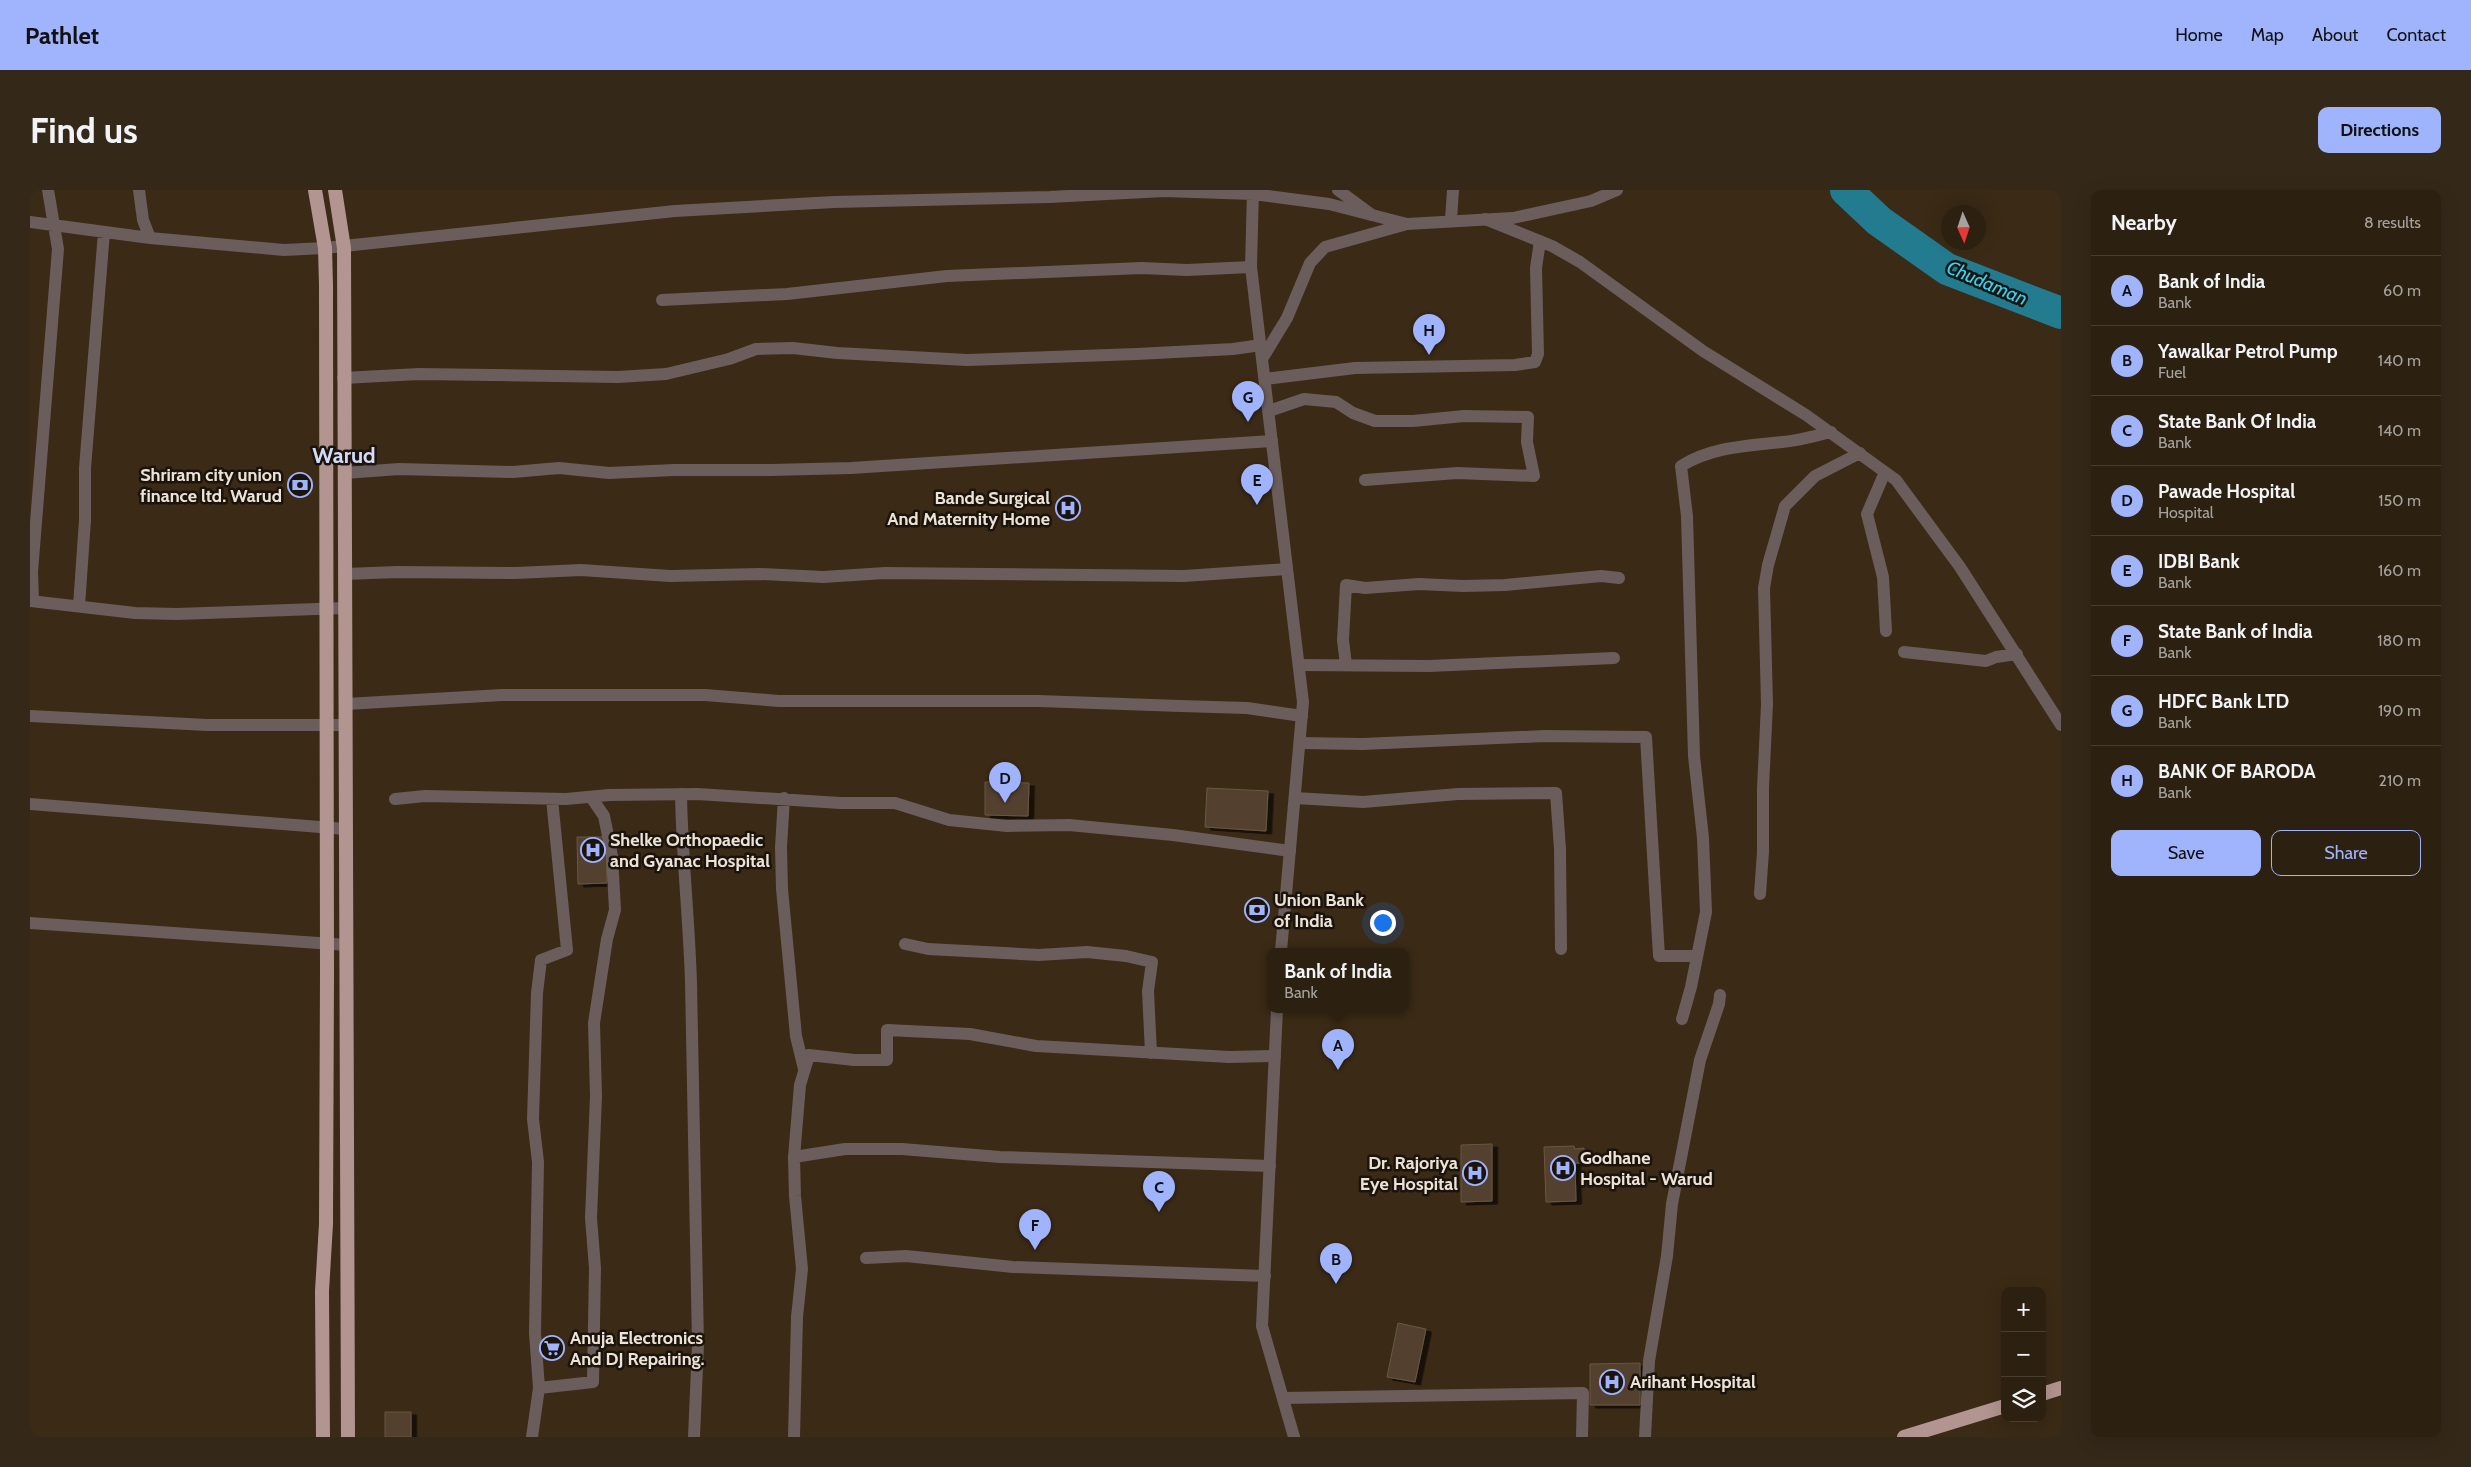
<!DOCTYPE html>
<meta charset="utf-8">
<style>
:root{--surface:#2c2010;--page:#342819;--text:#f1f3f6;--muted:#a6a39f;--line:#483e30;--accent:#a0b3fd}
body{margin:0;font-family:Cabin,sans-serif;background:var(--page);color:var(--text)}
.controls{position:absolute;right:15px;bottom:15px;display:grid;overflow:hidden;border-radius:10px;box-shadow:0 5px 20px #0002}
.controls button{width:45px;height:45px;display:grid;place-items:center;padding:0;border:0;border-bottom:1px solid var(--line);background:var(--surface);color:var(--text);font:25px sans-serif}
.compass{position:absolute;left:1911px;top:15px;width:45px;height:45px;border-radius:50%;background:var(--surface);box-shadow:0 5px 20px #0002;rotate:177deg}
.you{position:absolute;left:1352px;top:732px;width:18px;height:18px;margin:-12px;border:4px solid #fff;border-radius:50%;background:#1a73e8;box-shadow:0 0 0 8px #1a73e833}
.badge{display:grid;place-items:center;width:32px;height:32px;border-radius:50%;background:var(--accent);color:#111;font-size:16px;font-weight:700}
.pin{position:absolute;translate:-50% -41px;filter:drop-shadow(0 1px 2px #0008)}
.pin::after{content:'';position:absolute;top:26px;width:18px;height:15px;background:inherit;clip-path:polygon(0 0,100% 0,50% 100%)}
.popup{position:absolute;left:1237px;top:758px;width:142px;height:65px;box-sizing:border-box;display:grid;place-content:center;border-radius:10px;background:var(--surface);filter:drop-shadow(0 1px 4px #0005);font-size:16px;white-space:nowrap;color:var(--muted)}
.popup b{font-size:19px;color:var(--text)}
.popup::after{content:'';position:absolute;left:50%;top:100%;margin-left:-10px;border:10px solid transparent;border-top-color:var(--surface)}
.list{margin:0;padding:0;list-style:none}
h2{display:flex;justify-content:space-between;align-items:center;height:65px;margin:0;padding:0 20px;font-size:21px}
h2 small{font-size:16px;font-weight:400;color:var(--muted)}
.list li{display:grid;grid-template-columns:32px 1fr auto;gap:15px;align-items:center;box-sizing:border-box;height:70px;padding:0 20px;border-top:1px solid var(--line)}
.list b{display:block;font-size:19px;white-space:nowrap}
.list p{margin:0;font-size:16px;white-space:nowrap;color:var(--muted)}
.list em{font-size:16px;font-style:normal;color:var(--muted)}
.actions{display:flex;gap:10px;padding:15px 20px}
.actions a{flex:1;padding:11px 0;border:1px solid var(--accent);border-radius:10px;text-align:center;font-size:18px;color:var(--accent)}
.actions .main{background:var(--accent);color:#111}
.icon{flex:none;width:28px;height:28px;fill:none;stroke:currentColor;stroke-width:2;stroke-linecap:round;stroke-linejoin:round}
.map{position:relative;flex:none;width:2031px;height:1247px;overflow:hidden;border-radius:10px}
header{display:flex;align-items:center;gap:30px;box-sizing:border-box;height:70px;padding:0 25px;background:var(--accent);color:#111}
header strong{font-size:24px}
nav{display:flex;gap:28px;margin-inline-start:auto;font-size:18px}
.intro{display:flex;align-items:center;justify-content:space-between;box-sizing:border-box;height:120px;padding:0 30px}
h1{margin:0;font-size:35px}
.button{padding:12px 22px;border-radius:10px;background:var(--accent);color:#111;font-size:18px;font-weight:700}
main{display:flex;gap:30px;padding:0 30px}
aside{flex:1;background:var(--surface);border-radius:10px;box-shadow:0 5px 20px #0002}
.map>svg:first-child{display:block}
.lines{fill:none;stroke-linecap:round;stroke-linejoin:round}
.river{stroke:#227b8f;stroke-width:32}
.building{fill:#52412d;stroke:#695842;filter:url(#shadow)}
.minor{stroke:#6a5d5b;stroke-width:12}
.tertiary{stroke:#6a5d5b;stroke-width:12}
.trunk{stroke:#b29490;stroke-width:14}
.labels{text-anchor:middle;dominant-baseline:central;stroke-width:5;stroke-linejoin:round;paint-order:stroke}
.poi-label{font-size:18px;font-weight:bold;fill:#ece2d6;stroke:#1b140c;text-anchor:start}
.water-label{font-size:19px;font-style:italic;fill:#2fd7fc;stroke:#1b140c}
.district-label{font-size:22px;font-weight:bold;fill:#d3dbf8;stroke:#1b140c}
</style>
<header>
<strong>Pathlet</strong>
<nav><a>Home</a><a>Map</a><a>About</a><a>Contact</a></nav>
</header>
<div class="intro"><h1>Find us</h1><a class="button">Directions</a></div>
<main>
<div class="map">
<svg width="2031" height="1247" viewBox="0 0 2031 1247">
<defs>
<filter id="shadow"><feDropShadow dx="5.5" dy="3" stdDeviation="0" flood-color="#0009"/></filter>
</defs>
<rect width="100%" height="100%" fill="#3a2a16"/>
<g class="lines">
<!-- river -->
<path class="river" d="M1816 0 1849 31 1917 79 2031 123"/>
</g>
<!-- building -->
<path class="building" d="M955 592 999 593 998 626 955 625Z
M1177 598 1238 601 1236 641 1175 637Z
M547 647H576L577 693 548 694Z
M1462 954V1011L1431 1012V955Z
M1544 956 1545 959 1554 958V973H1545L1546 1011 1516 1012 1514 957Z
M1368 1133 1396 1139 1385 1192 1357 1187Z
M1610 1173V1215H1560V1174Z
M355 1222H381V1247H355Z"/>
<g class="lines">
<!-- minor -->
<path class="minor" d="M109 0 113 30 120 48
M1308 0 1342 25
M1455 29 1522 56 1550 72 1673 161 1776 225 1866 290 1930 377 2031 535
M1421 30 1423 0
M0 32 120 48 254 60 295 58
M632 110 757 104 917 86 1112 78 1157 80 1221 77
M313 188 389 184 588 187 636 184 699 169 726 159 763 158 807 163 937 170 1107 164 1203 159 1231 155
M1235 189 1325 178 1485 175 1505 172 1508 164 1506 78 1510 51
M1239 221 1274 209 1306 212 1323 223 1345 231H1383L1434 226 1498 227 1497 252 1504 286 1427 283 1335 290
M1855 282 1837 324 1853 387 1856 441
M315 283 369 279 483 282 529 278 579 283 644 280H741L821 278 1242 251
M315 384 367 382 486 383 551 380 640 386 730 384 793 387 855 383 1154 386 1257 379
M0 411 105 423 147 424 314 418
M3 411 2 382 28 59 18 0
M49 416 55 330V278L74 42
M1874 462 1956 471 1966 467 1987 464
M1269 475 1399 476 1584 468
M1316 475 1313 450 1316 395 1335 398 1389 394 1433 396 1475 395 1571 386 1589 388
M316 514 472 505H675L749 511H1009L1150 516 1217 518 1272 526
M0 526 177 535H316
M1270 553 1333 554 1514 546 1616 547 1629 766H1666
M651 604C652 667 659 729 661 792L668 1154 664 1247
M754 608 751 657 752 699 766 846 774 879
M1265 608 1333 612 1428 604 1526 603 1530 659 1531 759
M365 609 395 606 536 609 579 605 667 604 810 613H865L919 630 977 636 1039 635 1143 645 1260 661
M0 614 315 639
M1730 704 1733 662V598L1737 514 1734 398 1738 375 1755 316 1785 286 1830 263
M0 733 317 755
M875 754 898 759 1009 765 1057 762 1096 766 1122 772 1118 801 1121 863
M1652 829 1661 797 1676 722 1673 648 1664 566 1657 326 1651 276C1682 257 1716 256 1752 252 1768 251 1785 246 1801 242
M764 967 815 959H872L970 967 1240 976
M836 1068 876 1066 983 1077 1235 1086
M509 1198 505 1143 508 972 503 929 507 803 511 770 537 760 522 609
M1253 1208 1553 1203 1552 1247
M502 1247 509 1198 563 1192 565 1078 561 1028 566 906 564 833 577 749 585 720 582 666 574 626 561 607
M764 1247 767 1127 772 1079 765 1006 764 967 770 895 779 865 824 870H857V840L940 844 1006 856 1042 858 1199 867 1245 866
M1615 1247 1619 1171 1637 1066 1642 1014 1670 870 1689 814 1690 805"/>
<!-- tertiary -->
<path class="tertiary" d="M1223 0 1221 77 1273 512 1251 761
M295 58 645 21 804 12 1020 7 1134 1 1223 4 1299 14 1377 34
M1232 169 1257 128 1280 73 1295 57 1377 34 1483 28 1561 11 1587 0
M1247 819 1232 1136 1264 1247"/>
<!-- trunk -->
<path class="trunk" d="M285 0 295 58 296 95 297 785 296 1034 292 1101 293 1247
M305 0 314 58 318 1247
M2012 1204 2031 1198
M1874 1247 1975 1216"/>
</g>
<!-- icons -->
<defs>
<symbol id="bank-ring" viewBox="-11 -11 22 22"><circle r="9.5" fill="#1b140c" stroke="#a0b3fd" stroke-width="1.5"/><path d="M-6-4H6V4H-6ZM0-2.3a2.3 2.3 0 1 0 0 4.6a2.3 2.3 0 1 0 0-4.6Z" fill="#a0b3fd"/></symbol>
<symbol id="hospital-ring" viewBox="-11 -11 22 22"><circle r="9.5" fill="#1b140c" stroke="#a0b3fd" stroke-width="1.5"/><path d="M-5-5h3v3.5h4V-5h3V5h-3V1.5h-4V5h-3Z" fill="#a0b3fd"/></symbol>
<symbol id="supermarket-ring" viewBox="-11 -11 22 22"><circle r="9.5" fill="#1b140c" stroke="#a0b3fd" stroke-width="1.5"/><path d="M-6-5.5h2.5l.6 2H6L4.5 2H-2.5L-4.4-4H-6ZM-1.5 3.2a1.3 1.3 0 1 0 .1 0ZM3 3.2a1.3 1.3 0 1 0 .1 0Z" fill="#a0b3fd"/></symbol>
</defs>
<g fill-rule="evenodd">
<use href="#bank-ring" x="256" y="281" width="28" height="28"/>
<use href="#hospital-ring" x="1024" y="304" width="28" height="28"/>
<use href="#hospital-ring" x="549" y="646" width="28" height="28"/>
<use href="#bank-ring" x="1213" y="706" width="28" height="28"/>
<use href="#hospital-ring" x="1519" y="964" width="28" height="28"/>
<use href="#hospital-ring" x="1431" y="969" width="28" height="28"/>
<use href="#supermarket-ring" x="508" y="1144" width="28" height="28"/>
<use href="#hospital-ring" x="1568" y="1178" width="28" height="28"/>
</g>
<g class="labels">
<!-- poi labels -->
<g class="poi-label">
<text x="252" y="285" text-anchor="end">Shriram city union<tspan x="252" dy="21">finance ltd. Warud</tspan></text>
<text x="1020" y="308" text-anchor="end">Bande Surgical<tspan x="1020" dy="21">And Maternity Home</tspan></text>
<text x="580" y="650">Shelke Orthopaedic<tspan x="580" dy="21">and Gyanac Hospital</tspan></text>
<text x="1244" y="710">Union Bank<tspan x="1244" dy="21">of India</tspan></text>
<text x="1550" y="968">Godhane<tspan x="1550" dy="21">Hospital - Warud</tspan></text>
<text x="1428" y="973" text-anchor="end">Dr. Rajoriya<tspan x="1428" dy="21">Eye Hospital</tspan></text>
<text x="540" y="1148">Anuja Electronics<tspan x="540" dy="21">And DJ Repairing.</tspan></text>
<text x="1600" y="1192">Arihant Hospital</text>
</g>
<!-- water labels -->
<g class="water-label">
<text transform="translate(1957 93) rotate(23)">Chudaman</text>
</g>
<!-- district labels -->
<g class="district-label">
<text x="314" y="265">Warud</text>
</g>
</g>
</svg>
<div class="controls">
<button>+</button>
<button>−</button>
<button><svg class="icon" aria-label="layers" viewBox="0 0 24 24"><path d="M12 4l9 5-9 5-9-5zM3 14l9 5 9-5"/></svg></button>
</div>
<svg class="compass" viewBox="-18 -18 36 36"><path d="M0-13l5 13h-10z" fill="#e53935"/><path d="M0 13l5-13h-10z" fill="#a6a39f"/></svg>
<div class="you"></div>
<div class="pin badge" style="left:1308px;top:880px">A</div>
<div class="popup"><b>Bank of India</b>Bank</div>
<div class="pin badge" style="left:1306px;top:1094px">B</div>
<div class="pin badge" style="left:1129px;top:1022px">C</div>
<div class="pin badge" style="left:975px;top:613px">D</div>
<div class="pin badge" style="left:1227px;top:315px">E</div>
<div class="pin badge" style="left:1005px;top:1060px">F</div>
<div class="pin badge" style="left:1218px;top:232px">G</div>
<div class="pin badge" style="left:1399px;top:165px">H</div>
</div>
<aside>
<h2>Nearby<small>8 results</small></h2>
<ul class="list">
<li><span class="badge">A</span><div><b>Bank of India</b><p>Bank</p></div><em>60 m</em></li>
<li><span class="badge">B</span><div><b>Yawalkar Petrol Pump</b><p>Fuel</p></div><em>140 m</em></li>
<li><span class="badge">C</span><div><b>State Bank Of India</b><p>Bank</p></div><em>140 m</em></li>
<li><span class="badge">D</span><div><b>Pawade Hospital</b><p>Hospital</p></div><em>150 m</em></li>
<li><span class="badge">E</span><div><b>IDBI Bank</b><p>Bank</p></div><em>160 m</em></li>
<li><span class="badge">F</span><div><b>State Bank of India</b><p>Bank</p></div><em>180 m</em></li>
<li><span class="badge">G</span><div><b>HDFC Bank LTD</b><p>Bank</p></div><em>190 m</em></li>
<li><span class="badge">H</span><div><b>BANK OF BARODA</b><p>Bank</p></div><em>210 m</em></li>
</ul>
<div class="actions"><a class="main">Save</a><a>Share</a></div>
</aside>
</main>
